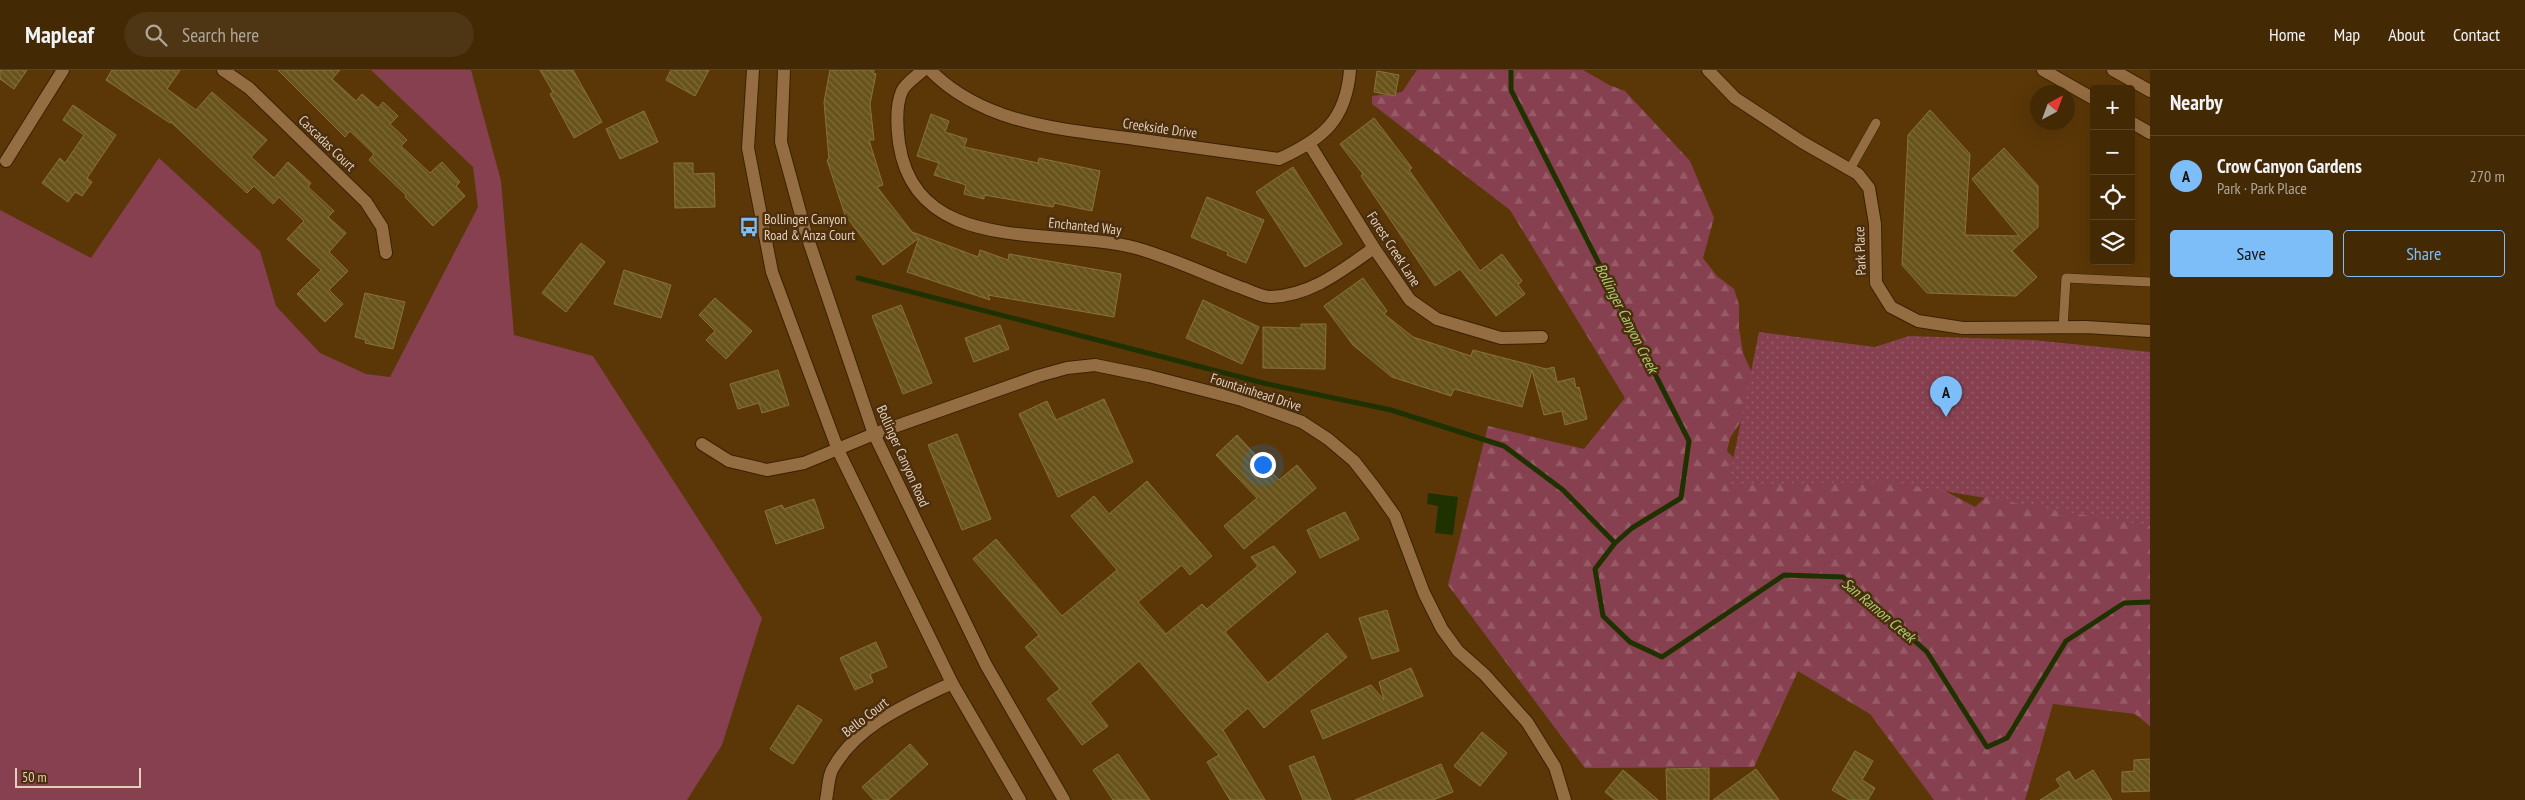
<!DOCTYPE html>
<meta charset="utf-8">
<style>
:root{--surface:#442905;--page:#4e3513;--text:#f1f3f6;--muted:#afa69a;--line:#5c4527;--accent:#7dbef9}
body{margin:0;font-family:"PT Sans Narrow",sans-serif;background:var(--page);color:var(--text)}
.controls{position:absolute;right:15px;top:15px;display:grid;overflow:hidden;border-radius:5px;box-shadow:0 5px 20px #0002}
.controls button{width:45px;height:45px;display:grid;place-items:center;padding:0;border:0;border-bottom:1px solid var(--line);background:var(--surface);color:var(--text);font:25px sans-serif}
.compass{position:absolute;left:2030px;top:15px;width:45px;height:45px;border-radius:50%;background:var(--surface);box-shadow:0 5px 20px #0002;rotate:41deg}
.scale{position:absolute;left:15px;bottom:12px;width:126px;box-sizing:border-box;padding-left:5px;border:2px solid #e5cfb9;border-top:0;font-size:14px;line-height:18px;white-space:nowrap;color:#e5cfb9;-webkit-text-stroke:4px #4b2f0e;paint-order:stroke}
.you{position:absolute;left:1262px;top:394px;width:18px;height:18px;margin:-12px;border:4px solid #fff;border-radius:50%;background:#1a73e8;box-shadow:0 0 0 8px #1a73e833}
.badge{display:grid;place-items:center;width:32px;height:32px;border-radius:50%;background:var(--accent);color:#111;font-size:16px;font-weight:700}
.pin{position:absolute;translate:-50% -41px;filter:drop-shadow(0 1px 2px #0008)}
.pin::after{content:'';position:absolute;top:26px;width:18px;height:15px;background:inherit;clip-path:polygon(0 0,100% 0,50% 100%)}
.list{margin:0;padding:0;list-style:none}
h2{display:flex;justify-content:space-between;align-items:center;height:65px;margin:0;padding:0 20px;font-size:21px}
h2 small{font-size:16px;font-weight:400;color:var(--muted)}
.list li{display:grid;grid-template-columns:32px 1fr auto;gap:15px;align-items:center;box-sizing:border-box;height:80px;padding:0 20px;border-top:1px solid var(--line)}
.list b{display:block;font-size:19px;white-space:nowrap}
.list p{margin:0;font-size:16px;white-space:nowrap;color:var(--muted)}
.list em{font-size:16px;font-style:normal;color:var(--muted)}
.actions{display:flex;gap:10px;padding:15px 20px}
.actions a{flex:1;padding:11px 0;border:1px solid var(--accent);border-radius:5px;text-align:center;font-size:18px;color:var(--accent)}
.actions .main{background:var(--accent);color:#111}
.icon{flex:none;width:28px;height:28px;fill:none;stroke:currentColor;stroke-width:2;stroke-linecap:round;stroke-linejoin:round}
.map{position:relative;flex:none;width:2150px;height:730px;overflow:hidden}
header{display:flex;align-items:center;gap:30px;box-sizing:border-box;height:70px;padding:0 25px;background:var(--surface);border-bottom:1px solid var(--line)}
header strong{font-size:24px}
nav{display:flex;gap:28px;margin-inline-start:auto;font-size:18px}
.search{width:350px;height:45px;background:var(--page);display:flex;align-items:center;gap:12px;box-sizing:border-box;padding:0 18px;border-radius:28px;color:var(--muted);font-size:19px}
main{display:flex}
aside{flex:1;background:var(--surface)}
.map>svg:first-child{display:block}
.green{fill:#864050}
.forest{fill:url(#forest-firs)}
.park{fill:url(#park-dots)}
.water{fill:#203100}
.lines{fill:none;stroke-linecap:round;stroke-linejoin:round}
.stream{stroke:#203100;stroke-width:5}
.building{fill:url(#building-back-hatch);stroke:#89723d}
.service-casing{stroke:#3b2000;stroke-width:10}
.minor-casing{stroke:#3b2000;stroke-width:14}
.secondary-casing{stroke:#3b2000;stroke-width:14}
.service{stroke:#956d42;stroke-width:9}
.minor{stroke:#956d42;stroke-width:12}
.secondary{stroke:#956d42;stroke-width:12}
.labels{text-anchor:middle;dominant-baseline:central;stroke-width:5;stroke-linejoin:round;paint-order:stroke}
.street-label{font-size:14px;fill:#e5cfb9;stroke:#4b2f0e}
.poi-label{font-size:14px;fill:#e5cfb9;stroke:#4b2f0e;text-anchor:start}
.water-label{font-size:15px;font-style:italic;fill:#aad072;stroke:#4b2f0e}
</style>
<header>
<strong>Mapleaf</strong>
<div class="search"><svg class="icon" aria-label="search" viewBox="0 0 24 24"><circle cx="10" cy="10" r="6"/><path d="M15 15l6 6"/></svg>Search here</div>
<nav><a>Home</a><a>Map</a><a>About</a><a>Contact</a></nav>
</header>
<main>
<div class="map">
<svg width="2150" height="730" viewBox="0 0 2150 730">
<defs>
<pattern id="forest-firs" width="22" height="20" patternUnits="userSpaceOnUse" patternTransform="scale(1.25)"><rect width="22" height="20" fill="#864050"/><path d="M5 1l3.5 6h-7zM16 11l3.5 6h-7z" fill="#975b67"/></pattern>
<pattern id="park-dots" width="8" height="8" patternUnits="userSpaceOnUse" patternTransform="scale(1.25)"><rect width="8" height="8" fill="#864050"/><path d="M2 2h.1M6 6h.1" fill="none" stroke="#975b67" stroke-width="1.8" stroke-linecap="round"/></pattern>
<pattern id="building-back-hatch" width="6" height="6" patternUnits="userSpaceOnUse" patternTransform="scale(1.25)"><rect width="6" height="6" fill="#68531a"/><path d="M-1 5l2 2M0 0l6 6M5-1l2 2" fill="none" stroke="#7d6b39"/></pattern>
</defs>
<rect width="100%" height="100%" fill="#5b3707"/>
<!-- green -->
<path class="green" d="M371 0H471L501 111 514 265 593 286 762 548 722 675 687 730H0V140L91 188 159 88 260 181 276 236 320 283 366 304 390 307 478 137 473 97Z"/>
<!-- forest -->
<path class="forest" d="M1417 0H1583L1609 15 1625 21 1690 91 1714 148 1703 188 1717 206 1734 219 1739 235V258L1743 283 1758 317V325L1730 368 1727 381 1748 403 1921 408 1975 437 1994 419 2150 436V656L2135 644 2053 634 2025 730H1934L1870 644 1798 601 1754 697 1585 698 1448 515 1488 356 1584 379 1625 328 1510 140 1372 34V26L1402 22Z"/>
<!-- park -->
<path class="park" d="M1759 262 1875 277 1909 266 2033 270 2150 282V456L1891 412 1728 415Z"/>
<!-- water -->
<path class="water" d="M1428 423 1458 427 1453 465 1435 463 1438 436 1427 434Z"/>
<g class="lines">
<!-- stream -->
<path class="stream" d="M1511 0V20L1689 371 1681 428 1632 458 1615 473 1595 499 1603 546 1630 572 1662 587 1784 505 1843 507 1927 582 1987 677 2007 668 2066 571 2124 533 2150 532
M858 208 1267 314 1391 340 1504 376 1563 420 1615 473"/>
</g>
<!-- building -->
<path class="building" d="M0 0H27L14 19 0 9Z
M112 0H180L167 19 196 40 212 22 267 70 251 87 274 108 288 92 311 113 308 117 334 141 328 147 346 163 329 182 348 201 329 220 343 234 325 252 297 224 321 200 287 169 304 151 279 127 273 134 254 116 247 123 171 52 170 53 106 10Z
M278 0H340L332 9 356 31 362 24 378 38 383 32 398 46 390 54 407 70 401 76 430 103 442 92 460 112 456 116 465 126 433 156 405 127 406 125 369 90 374 84 350 61 345 67Z
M540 0H573L602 52 574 68 550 24 553 22Z
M671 0H709L695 26 666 10Z
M830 0H874L873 3 876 4 870 34 874 70H869L883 115 877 117 912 162 978 187 980 180 1008 190 1009 184 1121 204 1114 247 988 225 990 230 907 202 919 168 883 195 845 145 827 90 829 89 824 32Z
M1377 1 1399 5 1395 26 1374 22Z
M73 35 116 65 87 108 92 112 82 126 75 122 68 132 42 113 60 88 65 93 84 65 63 50Z
M1930 40 1970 84 1965 165 2019 166 1972 109 2004 78 2038 116V157L2012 181 2037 207 2016 226 1927 223 1902 195 1908 65Z
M644 41 658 72 620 89 606 59Z
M931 44 949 51 945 62 967 69 964 77 1038 93 1039 88 1100 101 1092 141 1054 133 1053 137 984 125V129L964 124 966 115 934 105 939 93 917 86Z
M1374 48 1412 98 1409 100 1480 201 1502 184 1522 211 1518 215 1525 224 1496 246 1460 199 1435 216 1361 106 1363 104 1340 74Z
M674 93H693V104L714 103 715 137 675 138Z
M1293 97 1342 174 1305 197 1256 122Z
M1207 127 1264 150 1246 193 1227 185 1228 182 1191 167Z
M581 173 605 192 566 242 542 223Z
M624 200 671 215 661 248 614 234Z
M1363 208 1387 241 1384 244 1413 267 1471 286 1473 280 1546 299 1554 297 1557 312 1574 308 1576 318 1579 317 1587 349 1565 355 1562 341 1544 345 1532 300 1522 337 1454 319 1451 326 1392 307 1353 275 1324 236Z
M365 223 405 232 393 279 365 273 366 270 355 267Z
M715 228 752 261 726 289 706 270 715 261 699 245Z
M1203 230 1259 257 1242 294 1186 268Z
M901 235 932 313 903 324 872 246Z
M1301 254H1326L1325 299 1263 298V257L1301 258Z
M1000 255 1009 279 974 292 965 268Z
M778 300 789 335 762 343 759 333 738 339 730 314Z
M1104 329 1133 392 1058 427 1019 344 1047 331 1056 350Z
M957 364 991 449 962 460 928 375Z
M1237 365 1279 410 1297 395 1316 418 1244 479 1224 456 1257 428 1216 385Z
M1147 411 1212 486 1190 505 1182 495 1138 532 1166 564 1202 534 1207 539 1258 496 1251 487 1274 476 1296 502 1225 562 1268 613 1327 563 1347 587 1264 658 1248 638 1223 660 1265 730H1230L1207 692 1219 685 1139 591 1090 633 1108 656 1082 675 1047 629 1060 619 1025 577 1039 565 973 489 996 469 1062 546 1117 500 1071 446 1094 426 1109 444Z
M814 429 824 458 776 474 765 441 782 435 784 439Z
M1345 442 1359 469 1320 488 1307 460Z
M1387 540 1399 581 1372 589 1359 548Z
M876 572 887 597 870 604 873 612 855 620 840 588Z
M1411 598 1423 626 1323 669 1311 641 1371 615 1384 630 1379 612Z
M798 635 822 650 793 694 770 679Z
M1482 662 1507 683 1480 716 1454 696Z
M910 674 928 694 888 730H874L862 717Z
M1855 681 1873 691 1862 710 1875 718 1868 730H1849L1832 720Z
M1118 684 1150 730H1113L1093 700Z
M1314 686 1331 730H1303L1289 696Z
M2150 689V721L2122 722V702L2134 701V690Z
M1441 694 1453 722 1433 730H1355Z
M1709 698V730H1667L1666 699Z
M1756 699 1779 730H1713Z
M1623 700 1658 730H1615L1605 722Z
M2093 700 2112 730H2040L2061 717 2056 709 2069 701 2075 711Z"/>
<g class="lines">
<defs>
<path id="service" d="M1850 99 1876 53
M2063 258 2066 208 2150 212"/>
<path id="minor" d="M223 0 249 18 366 132 382 157 386 183
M923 0C917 6 905 14 902 21 895 37 897 58 899 73 916 188 1054 156 1136 178 1172 188 1207 205 1242 218 1251 221 1261 227 1271 227 1312 225 1341 201 1374 178
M930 0C984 55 1062 59 1135 69 1183 76 1231 82 1279 89 1323 69 1346 50 1350 0
M1708 0 1735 28 1802 72 1858 104 1869 118 1875 154 1876 213 1891 237 1918 251 1963 258 2086 257 2150 261
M1310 75 1374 178 1410 230 1437 249 1501 268 1542 267
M6 91 63 0
M702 374 729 391 767 400 804 393 874 364 1038 306 1067 298 1095 295 1149 306 1242 330 1302 352 1328 369 1354 391 1375 418 1395 446 1424 523 1442 559 1458 581 1485 605 1527 652 1555 697 1565 730
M826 730C828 721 828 708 832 700 856 655 908 634 952 613"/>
<path id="secondary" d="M753 0 748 78 772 202 838 380 952 613 1020 730
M784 0 781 72 805 160 874 364 986 595 1064 730
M2043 0 2094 29
M2113 0 2150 21
M2131 52 2150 63"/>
</defs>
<!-- service casing -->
<use href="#service" class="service-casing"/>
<!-- minor casing -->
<use href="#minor" class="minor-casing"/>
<!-- secondary casing -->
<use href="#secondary" class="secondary-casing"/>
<!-- service -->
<use href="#service" class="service"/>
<!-- minor -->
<use href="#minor" class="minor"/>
<!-- secondary -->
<use href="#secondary" class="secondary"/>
</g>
<!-- icons -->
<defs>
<symbol id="bus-bare" viewBox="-9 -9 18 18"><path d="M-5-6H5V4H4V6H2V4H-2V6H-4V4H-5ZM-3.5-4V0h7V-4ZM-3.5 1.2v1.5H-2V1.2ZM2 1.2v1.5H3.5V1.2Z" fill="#7dbef9" stroke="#4b2f0e" stroke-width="2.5" paint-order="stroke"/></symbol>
</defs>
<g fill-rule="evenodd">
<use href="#bus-bare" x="735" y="143" width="28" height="28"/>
</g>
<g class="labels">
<!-- street labels -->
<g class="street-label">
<text transform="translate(1160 58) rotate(8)">Creekside Drive</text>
<text transform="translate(327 73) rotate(44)">Cascadas Court</text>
<text transform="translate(1085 156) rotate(6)">Enchanted Way</text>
<text transform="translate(1394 179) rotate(57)">Forest Creek Lane</text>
<text transform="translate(1860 181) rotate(-92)">Park Place</text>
<text transform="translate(1256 322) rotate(18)">Fountainhead Drive</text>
<text transform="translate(903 386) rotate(66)">Bollinger Canyon Road</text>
<text transform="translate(865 647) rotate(-38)">Bello Court</text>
</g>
<!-- poi labels -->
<g class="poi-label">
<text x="764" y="149">Bollinger Canyon<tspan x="764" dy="16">Road &amp; Anza Court</tspan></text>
</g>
<!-- water labels -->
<g class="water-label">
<text transform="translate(1627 248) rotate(63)">Bollinger Canyon Creek</text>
<text transform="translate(1879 540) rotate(40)">San Ramon Creek</text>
</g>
</g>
</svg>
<div class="controls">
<button>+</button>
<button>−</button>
<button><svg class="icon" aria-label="locate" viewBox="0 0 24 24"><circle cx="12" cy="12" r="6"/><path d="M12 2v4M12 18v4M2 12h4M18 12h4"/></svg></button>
<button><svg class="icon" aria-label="layers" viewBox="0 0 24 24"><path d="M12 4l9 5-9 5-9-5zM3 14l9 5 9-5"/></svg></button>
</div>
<svg class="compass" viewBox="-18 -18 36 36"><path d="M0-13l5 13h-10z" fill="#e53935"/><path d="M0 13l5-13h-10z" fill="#afa69a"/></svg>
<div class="scale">50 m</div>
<div class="you"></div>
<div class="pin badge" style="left:1946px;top:347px">A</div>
</div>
<aside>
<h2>Nearby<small></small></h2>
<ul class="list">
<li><span class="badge">A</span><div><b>Crow Canyon Gardens</b><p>Park · Park Place</p></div><em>270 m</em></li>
</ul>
<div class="actions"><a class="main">Save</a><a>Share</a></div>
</aside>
</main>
